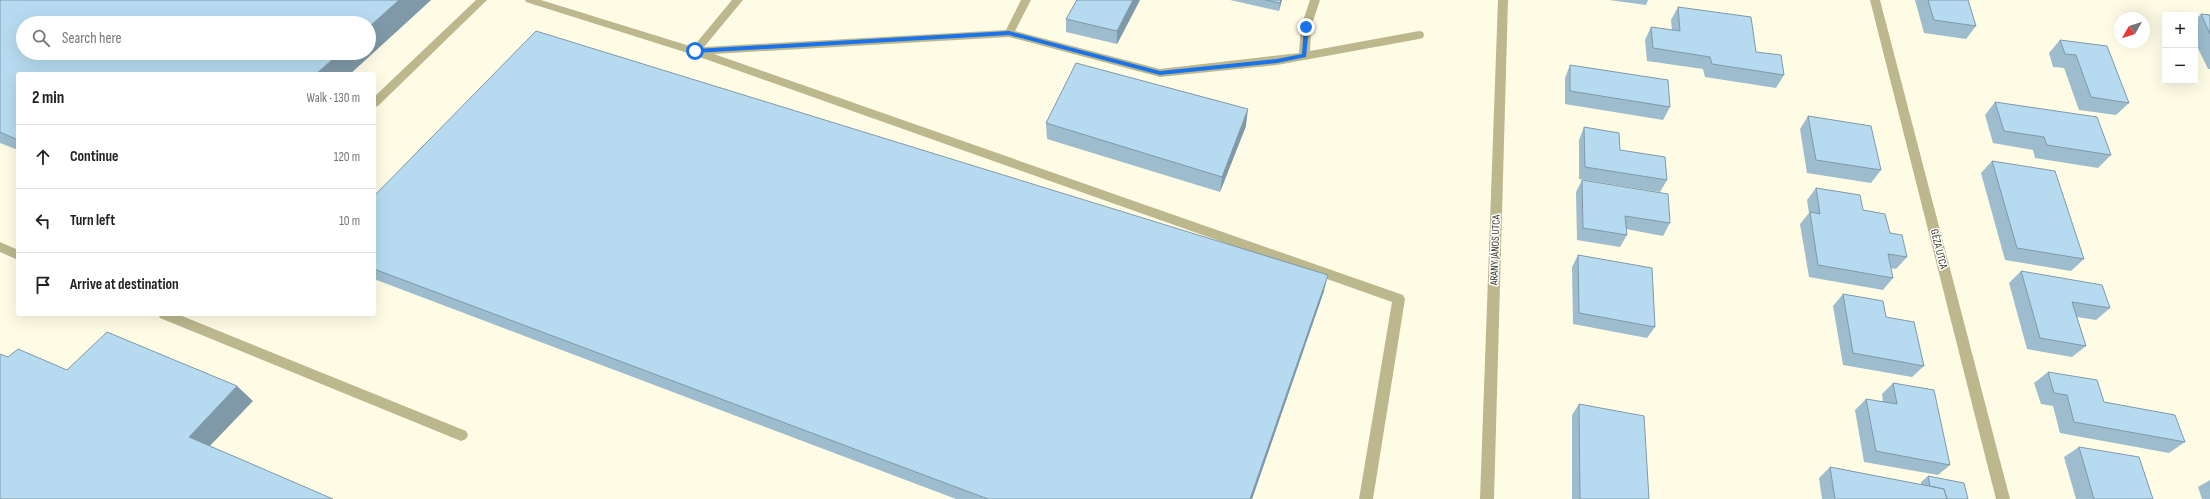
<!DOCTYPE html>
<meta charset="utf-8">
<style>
:root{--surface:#fff;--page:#f2f2f2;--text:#222;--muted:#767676;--line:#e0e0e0}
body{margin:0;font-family:"Sofia Sans Condensed",sans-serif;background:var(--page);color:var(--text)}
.controls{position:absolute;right:12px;top:12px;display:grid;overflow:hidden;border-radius:4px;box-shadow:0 4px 16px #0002}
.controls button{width:36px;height:36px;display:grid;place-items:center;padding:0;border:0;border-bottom:1px solid var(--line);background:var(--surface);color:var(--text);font:20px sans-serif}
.compass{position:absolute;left:2114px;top:12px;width:36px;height:36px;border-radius:50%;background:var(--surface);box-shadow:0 4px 16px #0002;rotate:231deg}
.stop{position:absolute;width:12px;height:12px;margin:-9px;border:3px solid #1a73e8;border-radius:50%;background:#fff}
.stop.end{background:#1a73e8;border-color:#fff;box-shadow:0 1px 4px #0008}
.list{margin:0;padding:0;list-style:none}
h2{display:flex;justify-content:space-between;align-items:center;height:52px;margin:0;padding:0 16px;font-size:17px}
h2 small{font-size:13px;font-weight:400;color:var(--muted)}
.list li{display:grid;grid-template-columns:26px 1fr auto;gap:12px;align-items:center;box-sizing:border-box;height:64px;padding:0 16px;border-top:1px solid var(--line)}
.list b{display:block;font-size:15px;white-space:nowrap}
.list em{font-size:13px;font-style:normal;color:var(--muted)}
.icon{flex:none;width:22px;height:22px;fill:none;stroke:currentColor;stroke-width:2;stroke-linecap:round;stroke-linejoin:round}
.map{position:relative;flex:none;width:2210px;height:499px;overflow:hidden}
.search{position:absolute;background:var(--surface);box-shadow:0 4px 16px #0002;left:16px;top:16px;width:360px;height:44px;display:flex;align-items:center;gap:10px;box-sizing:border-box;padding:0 14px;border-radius:22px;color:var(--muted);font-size:15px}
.panel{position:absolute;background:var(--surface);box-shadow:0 4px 16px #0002;left:16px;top:72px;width:360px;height:244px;border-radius:4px}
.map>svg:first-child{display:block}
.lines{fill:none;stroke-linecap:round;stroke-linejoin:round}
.service{fill:#bdb78e;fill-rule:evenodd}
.minor{fill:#bdb78e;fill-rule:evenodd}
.tertiary{fill:#bdb78e;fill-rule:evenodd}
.wall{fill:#9dbcce}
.shaded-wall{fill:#7f99a8}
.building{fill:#b6dbf0;stroke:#7f99a8}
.route{fill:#1a73e8}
.labels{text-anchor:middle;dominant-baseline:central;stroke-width:3;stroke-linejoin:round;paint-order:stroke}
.street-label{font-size:11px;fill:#353325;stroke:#fff}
</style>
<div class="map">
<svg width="2210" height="499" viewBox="0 0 2210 499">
<rect width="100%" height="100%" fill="#fffce6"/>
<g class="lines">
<!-- service -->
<path class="service" d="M476 0H487L378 106 374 107V97Z
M525 0H541L693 47 732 0H743L704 47 1006 30 1021 0H1031L1015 31 1160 69 1299 53 1301 27 1310 0H1320L1311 27 1310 51 1419 31 1423 32 1424 35 1423 38 1419 39 1277 65 1160 77 1009 37 714 54 1403 295 1405 299 1373 499H1359L1392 302 691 54 526 2Z
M0 242 18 250V260L0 252Z
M158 314H177L466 431 468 435 466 439 461 441 456 439 160 318Z"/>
<!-- minor -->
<path class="minor" d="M1870 0H1880L2010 499H1996Z"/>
<!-- tertiary -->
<path class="tertiary" d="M1498 0H1508L1494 499H1480Z"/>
</g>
<!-- wall -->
<path class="wall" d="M0 0H431L350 74H18V150L0 143Z
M1077 0H1140L1117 44 1066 32V19Z
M1230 0H1282L1279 11Z
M1609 0H1648L1646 5Z
M1915 0H1968L1976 26 1966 39 1924 33Z
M1678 7 1756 52 1784 75 1776 88 1705 77 1703 69 1647 61 1645 40 1651 27 1672 30 1671 20Z
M2201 14 2210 15V69H2208L2195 42V20Z
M2060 40 2129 103 2116 115 2079 110 2064 68 2053 67 2049 53Z
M1570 65 1670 107 1663 120 1565 104V78Z
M1995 102 2111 155 2098 168 2035 158 2033 150 1993 143 1985 115Z
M1808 116 1881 170 1871 183 1807 173 1800 129Z
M1046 123 1246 126 1220 192 1047 139Z
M1584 127 1667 180 1660 192 1579 179V140Z
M1992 161 2084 259 2071 271 2005 260 1981 173Z
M1582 180 1670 223 1663 236 1626 229 1627 235 1620 247 1577 240 1576 192Z
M1816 188 1863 210 1890 233 1907 257 1896 269 1891 268 1893 278 1883 290 1809 277 1800 224 1809 213 1807 200Z
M374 196 1324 291 1252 499H956L374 279Z
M1578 255 1655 327 1647 338 1573 324 1572 267Z
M2021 271 2110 308 2096 320 2077 317 2086 346 2072 357 2027 349 2009 283Z
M1843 294 1886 317 1924 366 1912 377 1843 365 1833 306Z
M2048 372 2104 402 2185 442 2169 453 2060 433 2053 406 2041 404 2034 383Z
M1893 383 1950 465 1938 475 1864 462 1855 410 1866 399 1883 402 1882 394Z
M1579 404 1649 499H1572V415Z
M2079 447 2153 499H2076L2064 457Z
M1830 467 1921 485V482L1928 476 1968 499H1822L1819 478Z
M2210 480V499H2202L2198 487Z"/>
<!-- shaded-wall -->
<path class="shaded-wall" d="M399 0H431L350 74H316L340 53H369V27Z
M1133 0H1140L1117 44V31Z
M1281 0H1282L1279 11 1280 3Z
M1248 109 1246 126 1220 192 1222 177Z
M1328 275 1324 291 1252 499H1250Z
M237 386 253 401 206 450 189 437Z"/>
<!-- building -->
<path class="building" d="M0 0H399L369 27V23H23V53H340L316 74H18V140L0 132Z
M1077 0H1133L1117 31 1066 19Z
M1265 0H1281L1280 3Z
M1928 0H1968L1976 26 1934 20Z
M1678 7 1751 17 1756 52 1781 55 1784 75 1712 64 1710 57 1653 48 1651 27 1680 31Z
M2201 14 2210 15V34Z
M536 31 1328 275 1250 499H988L374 269V196Z
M2060 40 2107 46 2129 103 2091 97 2076 55 2065 54Z
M1076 63 1248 109 1222 177 1046 123Z
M1570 65 1668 80 1670 107 1570 91Z
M1995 102 2097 117 2111 155 2047 145 2044 137 2004 131Z
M1808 116 1871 126 1881 170 1816 160Z
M1584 127 1619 133 1620 150 1665 157 1667 180 1585 167Z
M1992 161 2055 171 2084 259 2017 248Z
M1582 180 1668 194 1670 223 1625 216 1627 235 1583 228Z
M1816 188 1860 195 1863 210 1885 214 1890 233 1902 235 1907 257 1888 254 1893 278 1818 265 1810 212 1820 214Z
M1578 255 1652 268 1655 327 1579 313Z
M2021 271 2102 285 2110 308 2072 302 2086 346 2040 338Z
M1843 294 1883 301 1886 317 1914 322 1924 366 1853 353Z
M107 332 237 386 189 437 333 499H0V354L8 357 18 349 67 370Z
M2048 372 2097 380 2104 402 2175 415 2185 442 2074 422 2067 395 2054 393Z
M1893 383 1934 390 1950 465 1876 451 1866 399 1897 404Z
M1579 404 1644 416 1649 499H1580Z
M2079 447 2139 457 2153 499H2094Z
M1830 467 1944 489 1947 499H1835Z
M1928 476 1964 483 1968 499H1947L1944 489 1930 486Z"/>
<!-- route -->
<path class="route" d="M1306 25 1309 27 1306 57 1277 63 1160 75 1009 35 695 53 692 51 695 49 1009 31 1160 71 1277 59 1302 54 1304 27Z"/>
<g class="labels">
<!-- street labels -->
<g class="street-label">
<text transform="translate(1939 249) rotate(76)">GÉZA UTCA</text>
<text transform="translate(1495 250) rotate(-88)">ARANY JÁNOS UTCA</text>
</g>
</g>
</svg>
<div class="controls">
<button>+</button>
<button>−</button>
</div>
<svg class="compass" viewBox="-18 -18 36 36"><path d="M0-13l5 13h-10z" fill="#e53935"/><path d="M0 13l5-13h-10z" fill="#767676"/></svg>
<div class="stop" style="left:695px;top:51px"></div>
<div class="stop end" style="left:1306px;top:27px"></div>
<div class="search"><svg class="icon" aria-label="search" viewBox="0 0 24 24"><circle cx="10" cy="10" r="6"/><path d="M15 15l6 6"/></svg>Search here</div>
<section class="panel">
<h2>2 min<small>Walk · 130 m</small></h2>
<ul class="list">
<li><svg class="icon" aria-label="ahead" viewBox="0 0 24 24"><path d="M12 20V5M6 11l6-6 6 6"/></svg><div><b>Continue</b></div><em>120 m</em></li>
<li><svg class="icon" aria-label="left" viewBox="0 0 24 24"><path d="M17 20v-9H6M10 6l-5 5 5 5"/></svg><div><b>Turn left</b></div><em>10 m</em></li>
<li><svg class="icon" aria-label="arrive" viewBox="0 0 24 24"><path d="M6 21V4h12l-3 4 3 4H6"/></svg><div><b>Arrive at destination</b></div></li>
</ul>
</section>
</div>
